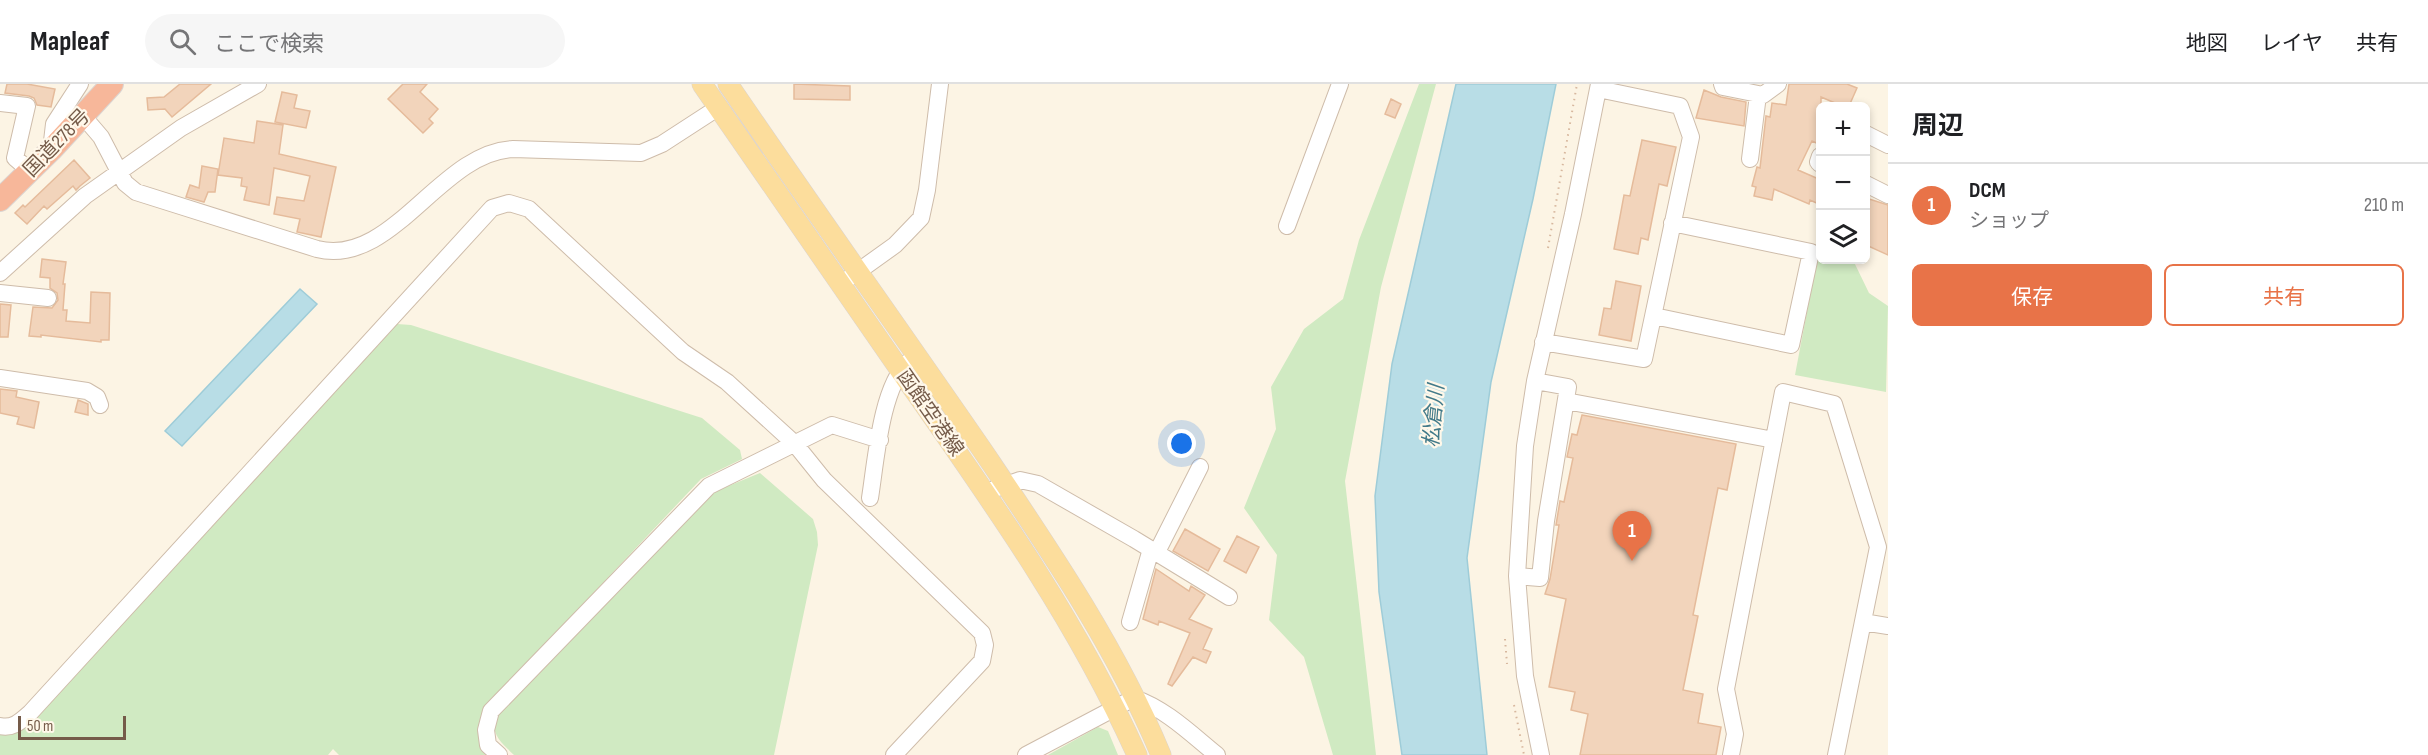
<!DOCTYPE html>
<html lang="ja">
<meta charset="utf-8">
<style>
:root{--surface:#fff;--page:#f6f6f6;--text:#202124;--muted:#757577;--line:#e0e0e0;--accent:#e87348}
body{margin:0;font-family:"Sofia Sans Condensed","Noto Sans JP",sans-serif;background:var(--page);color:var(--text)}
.controls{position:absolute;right:18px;top:18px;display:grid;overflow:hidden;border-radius:9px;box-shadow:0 3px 9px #0003}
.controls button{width:54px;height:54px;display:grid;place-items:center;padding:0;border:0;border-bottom:2px solid var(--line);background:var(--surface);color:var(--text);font:30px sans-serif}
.scale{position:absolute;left:18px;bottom:15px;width:108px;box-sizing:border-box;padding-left:6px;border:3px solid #755b49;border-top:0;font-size:16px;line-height:21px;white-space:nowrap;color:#755b49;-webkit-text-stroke:4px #fff8ea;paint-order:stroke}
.you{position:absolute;left:1182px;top:360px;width:21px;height:21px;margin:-15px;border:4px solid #fff;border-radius:50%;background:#1a73e8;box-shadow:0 0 0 9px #1a73e833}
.badge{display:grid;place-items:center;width:39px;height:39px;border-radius:50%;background:var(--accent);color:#fff;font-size:20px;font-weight:700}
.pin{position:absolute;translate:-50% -50px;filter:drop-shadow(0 2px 3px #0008)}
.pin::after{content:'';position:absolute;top:32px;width:21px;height:18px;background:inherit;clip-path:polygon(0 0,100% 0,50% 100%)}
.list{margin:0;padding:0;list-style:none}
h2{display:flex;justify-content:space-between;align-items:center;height:78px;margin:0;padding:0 24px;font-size:26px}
h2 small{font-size:20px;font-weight:400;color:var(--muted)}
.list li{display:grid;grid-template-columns:39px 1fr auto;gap:18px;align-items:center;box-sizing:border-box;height:84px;padding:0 24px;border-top:2px solid var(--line)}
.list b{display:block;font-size:22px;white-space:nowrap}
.list p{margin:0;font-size:20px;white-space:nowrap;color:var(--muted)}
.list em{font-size:20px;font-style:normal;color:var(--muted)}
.actions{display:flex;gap:12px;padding:18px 24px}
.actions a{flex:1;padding:14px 0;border:2px solid var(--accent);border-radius:9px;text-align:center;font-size:21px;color:var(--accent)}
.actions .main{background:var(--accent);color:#fff}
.icon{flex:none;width:33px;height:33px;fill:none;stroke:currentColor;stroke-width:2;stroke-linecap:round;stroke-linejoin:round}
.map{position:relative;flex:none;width:1888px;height:671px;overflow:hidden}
header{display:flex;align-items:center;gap:36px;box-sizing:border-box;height:84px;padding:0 30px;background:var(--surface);border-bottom:2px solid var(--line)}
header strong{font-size:28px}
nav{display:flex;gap:33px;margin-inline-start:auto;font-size:21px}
.search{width:420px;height:54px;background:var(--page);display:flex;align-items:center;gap:15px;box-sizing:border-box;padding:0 21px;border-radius:33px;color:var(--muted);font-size:22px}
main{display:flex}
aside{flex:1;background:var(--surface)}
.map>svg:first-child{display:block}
.green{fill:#d0eac2}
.water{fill:#b8dde6;stroke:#9eccd8;stroke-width:1.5}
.building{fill:#f2d4bb;stroke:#e5bb9b;stroke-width:1.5}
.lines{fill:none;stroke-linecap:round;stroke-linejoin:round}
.minor-casing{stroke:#cebcaa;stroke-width:18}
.major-casing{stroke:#dbd4d0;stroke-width:21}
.highway-casing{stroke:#dbd4d0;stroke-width:24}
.path{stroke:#d7b79e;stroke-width:2;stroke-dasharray:1.5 4.5;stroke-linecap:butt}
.minor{stroke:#fff;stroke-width:16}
.major{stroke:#fcdd9c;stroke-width:20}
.highway{stroke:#f7b79a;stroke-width:22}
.labels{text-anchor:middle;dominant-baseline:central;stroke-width:4.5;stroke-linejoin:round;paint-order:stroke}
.street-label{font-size:20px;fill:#755b49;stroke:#fff8ea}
.water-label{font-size:21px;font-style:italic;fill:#427a89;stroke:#fff8ea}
</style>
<header>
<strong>Mapleaf</strong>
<div class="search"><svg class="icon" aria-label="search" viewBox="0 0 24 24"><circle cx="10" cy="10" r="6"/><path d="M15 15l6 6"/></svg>ここで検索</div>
<nav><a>地図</a><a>レイヤ</a><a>共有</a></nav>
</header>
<main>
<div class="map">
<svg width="1888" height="671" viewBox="0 0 1888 671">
<rect width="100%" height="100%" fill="#fcf4e4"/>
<!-- green -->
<path class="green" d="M1419 0H1436L1381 203 1345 397 1376 671H1333L1304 573 1269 536 1277 471 1244 424 1276 345 1271 303 1304 245 1343 215 1359 156Z
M1820 159V176H1853L1869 209 1888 222 1886 308 1795 291Z
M397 240 411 241 702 334 740 366 742 375 701 395 484 625C477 643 475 657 490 671H339L333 665 328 671H0V649L384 249Z
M760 389 813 435 817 448 818 461 774 671H514C503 660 492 652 494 635L709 410Z
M1098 643 1108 647 1118 671H1048Z"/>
<!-- water -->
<path class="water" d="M1456 0H1556L1533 115 1491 298 1467 474 1487 671H1402L1379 508 1375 412 1392 280Z
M300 205 317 220 182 362 165 347Z"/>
<!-- building -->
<path class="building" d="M7 0H27L55 5 51 23 37 21 34 14 29 12 5 9Z
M180 0H211L172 33 165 25 148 26 147 14 164 13Z
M403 0H427L420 8 438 25 429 35 433 39 423 49 388 15Z
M794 0 850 2V16L794 15Z
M1789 0H1847L1857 4 1849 22H1842L1821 13V61L1812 57 1798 86 1821 96V121L1810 116 1809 120 1774 105 1772 116 1754 112 1756 103 1752 102 1757 83 1760 84 1766 32 1770 33 1772 19 1786 21Z
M1704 6 1721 13 1746 18 1744 42 1696 34Z
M282 8 297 11 294 24 310 27 306 44 275 38Z
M1391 15 1401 20 1395 34 1385 30Z
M257 37 283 41 279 70 336 83 321 153 297 148 300 135 274 130 277 113 304 117 310 92 274 84 269 121 244 116 247 103 241 102 242 94 218 91 224 54 254 59Z
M1642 56 1676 63 1667 102 1659 100 1648 156 1641 154 1638 170 1614 165 1624 111 1630 112Z
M74 76 90 94 80 102 76 106 73 102 47 125 44 122 27 140 15 129 23 121 25 123Z
M202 82 218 85 215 108H208L204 118 186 113 190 101 199 104Z
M1866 114 1888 121V171L1866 161Z
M42 175 66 178 63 200H65L63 226H67L66 237 90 239 91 208 110 209 109 256H101V258L41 251V253L29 252 33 223 52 224 58 216 57 209 50 204V194L40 193Z
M1616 197 1641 202 1631 257 1599 251 1604 224 1611 225Z
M0 220 11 221 8 253H0Z
M0 305 17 307 16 313 39 318 34 344 17 340 19 333 0 329Z
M78 316 88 320V331L75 328Z
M1582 331 1736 360 1727 406 1718 404 1693 531 1698 532 1683 606 1703 610 1698 639 1721 643 1716 671H1580L1588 630 1571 626 1575 608 1549 603 1566 515 1545 510 1550 495 1559 441H1556L1560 417 1564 418 1573 374 1567 373 1572 350 1577 351Z
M1185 445 1220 465 1208 487 1173 467Z
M1237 452 1259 463 1246 489 1224 477Z
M1156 485 1189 507 1191 502 1205 511 1189 535 1212 545 1203 565 1211 568 1206 579 1193 573 1172 602 1168 600 1190 549 1159 537 1158 541 1143 535Z"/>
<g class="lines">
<defs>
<path id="minor" d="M1722 0 1723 3 1763 11 1778 0
M0 19 27 22 15 74 30 87
M83 32 101 53 125 99 136 108 317 165C392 184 440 68 513 65L641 69 662 60 719 23
M1866 50 1888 61
M51 66 54 40 80 0
M1820 72 1818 78 1820 80
M1750 75 1758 11
M1866 100 1888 111
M1287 142 1340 0
M0 189 85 112 181 44 258 0
M849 194 895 161 921 134 927 106 940 0
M0 209 48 214
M1654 232 1791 261 1811 168 1672 139
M1543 258 1644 275 1691 53 1680 22 1598 5
M0 294 87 307 97 313 100 321
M1566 317 1774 356
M986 408 1020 396 1038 400 1134 455 1229 513
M870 414C876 376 881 304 908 278
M1157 468 1200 383
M1517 492 1540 494 1546 437 1568 303 1535 297
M1130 538 1151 465
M1863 538 1888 542
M0 642C13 645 21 637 30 629L492 124 509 119 529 125 683 268 727 298 795 360 824 396 982 549 985 561 982 577 894 671
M499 671 488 661 486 646 491 627 709 402 832 341 880 356
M1026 671 1134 614C1166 625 1191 650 1217 671
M1541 671 1525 592 1517 492 1525 362 1535 297 1573 130 1599 0
M1731 671 1735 650 1726 605 1783 308 1834 320 1878 463 1836 671"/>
<path id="major" d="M702 0C771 100 840 200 909 299 993 419 1077 537 1137 671
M728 0C813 125 901 248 987 373 1051 468 1117 565 1161 671"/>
<path id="highway" d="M0 116 51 66 112 0"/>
</defs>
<!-- minor casing -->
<use href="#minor" class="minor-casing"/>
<!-- major casing -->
<use href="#major" class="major-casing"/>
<!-- highway casing -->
<use href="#highway" class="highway-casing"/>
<!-- path -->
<path class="path" d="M1548 164 1577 0
M1505 555 1507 580
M1514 621 1524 671"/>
<!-- minor -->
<use href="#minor" class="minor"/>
<!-- major -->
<use href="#major" class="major"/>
<!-- highway -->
<use href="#highway" class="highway"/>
</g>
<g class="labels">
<!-- street labels -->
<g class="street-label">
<text transform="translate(57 59) rotate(-46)">国道278号</text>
<text transform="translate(930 329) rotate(55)">函館空港線</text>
</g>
<!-- water labels -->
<g class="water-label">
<text transform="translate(1434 332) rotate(-85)">松倉川</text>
</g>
</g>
</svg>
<div class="controls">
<button>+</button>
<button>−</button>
<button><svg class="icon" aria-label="layers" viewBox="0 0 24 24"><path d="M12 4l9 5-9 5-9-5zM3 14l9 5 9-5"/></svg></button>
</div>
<div class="scale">50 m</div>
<div class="you"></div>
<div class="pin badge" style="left:1632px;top:477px">1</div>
</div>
<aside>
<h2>周辺<small></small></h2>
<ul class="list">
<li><span class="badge">1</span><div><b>DCM</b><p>ショップ</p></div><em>210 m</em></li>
</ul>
<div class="actions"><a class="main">保存</a><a>共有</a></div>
</aside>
</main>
